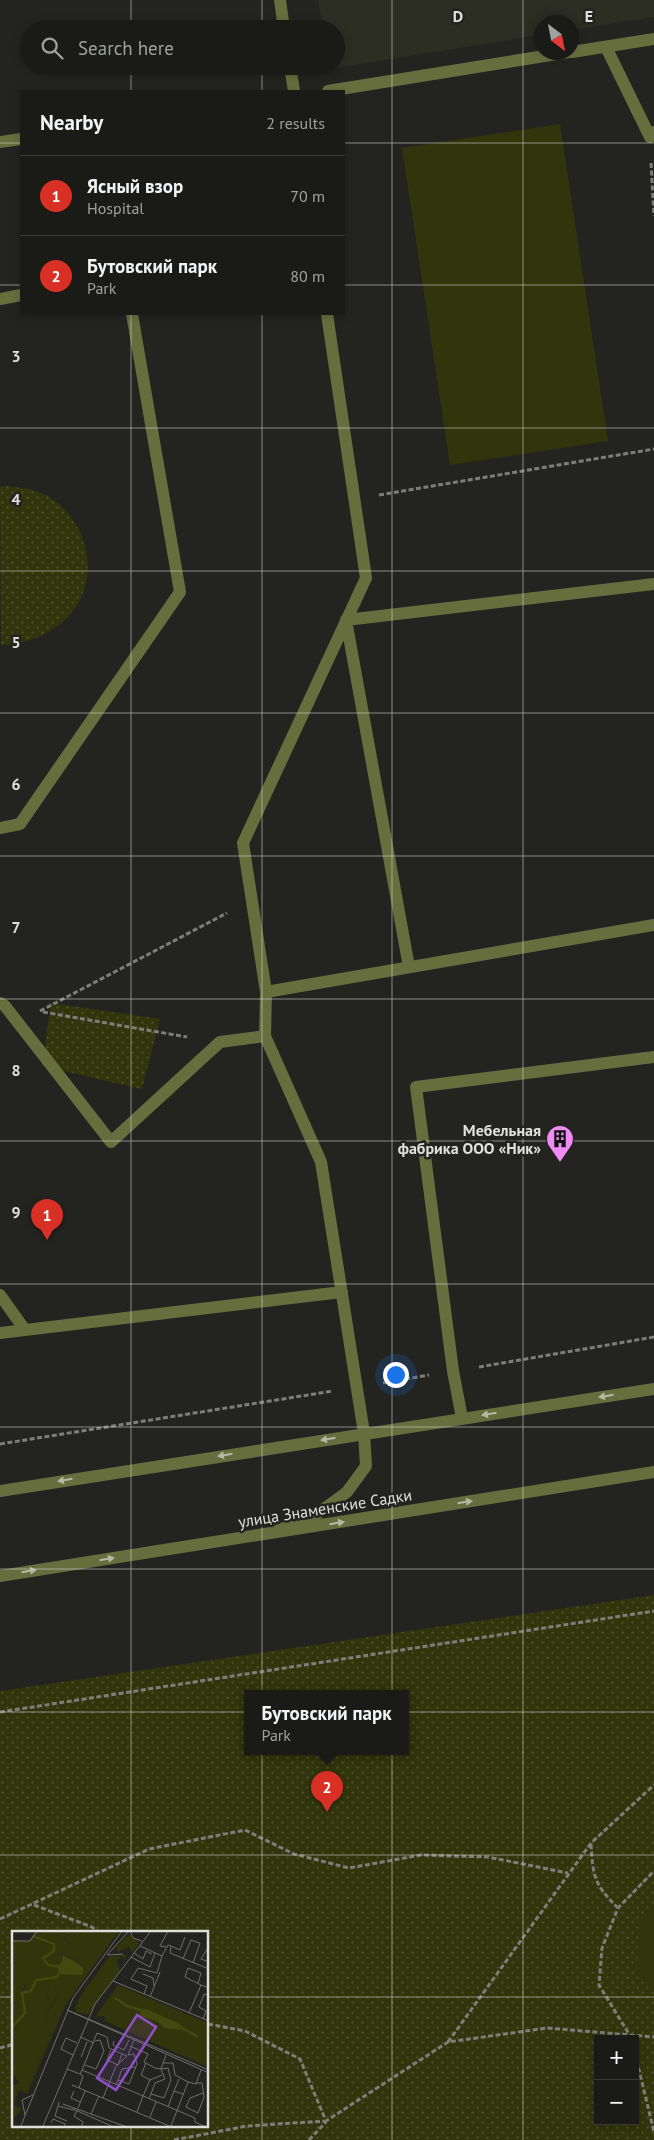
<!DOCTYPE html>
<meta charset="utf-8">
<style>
:root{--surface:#1a1b17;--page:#232420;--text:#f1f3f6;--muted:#9fa1a1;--line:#383936;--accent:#d93025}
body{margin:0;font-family:"PT Sans",sans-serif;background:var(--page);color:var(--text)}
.controls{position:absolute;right:15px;bottom:15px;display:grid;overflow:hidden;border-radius:0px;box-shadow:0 2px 8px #0003}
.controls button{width:45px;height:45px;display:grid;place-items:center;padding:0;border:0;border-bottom:1px solid var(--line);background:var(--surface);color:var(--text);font:25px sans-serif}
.compass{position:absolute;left:534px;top:15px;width:45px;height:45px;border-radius:50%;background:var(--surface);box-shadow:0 2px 8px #0003;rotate:148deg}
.you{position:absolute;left:395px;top:1374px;width:18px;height:18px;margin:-12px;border:4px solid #fff;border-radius:50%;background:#1a73e8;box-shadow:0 0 0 8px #1a73e833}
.badge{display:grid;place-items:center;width:32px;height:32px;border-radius:50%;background:var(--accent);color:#fff;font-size:16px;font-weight:700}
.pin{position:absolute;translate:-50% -41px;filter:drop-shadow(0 1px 2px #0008)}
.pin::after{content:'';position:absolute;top:26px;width:18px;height:15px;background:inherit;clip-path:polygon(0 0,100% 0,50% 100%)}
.popup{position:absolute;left:244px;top:1690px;width:165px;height:65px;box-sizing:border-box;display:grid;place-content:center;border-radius:0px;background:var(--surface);filter:drop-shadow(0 1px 4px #0005);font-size:16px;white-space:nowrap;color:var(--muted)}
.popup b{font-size:19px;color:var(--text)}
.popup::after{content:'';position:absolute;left:50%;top:100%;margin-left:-10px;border:10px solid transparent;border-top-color:var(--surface)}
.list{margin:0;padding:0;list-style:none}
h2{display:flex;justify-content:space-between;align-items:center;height:65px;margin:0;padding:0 20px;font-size:21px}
h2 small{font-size:16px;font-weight:400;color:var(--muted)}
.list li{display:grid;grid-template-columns:32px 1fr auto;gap:15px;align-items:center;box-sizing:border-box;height:80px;padding:0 20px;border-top:1px solid var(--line)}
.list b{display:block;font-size:19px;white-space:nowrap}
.list p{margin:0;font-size:16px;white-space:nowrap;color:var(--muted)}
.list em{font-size:16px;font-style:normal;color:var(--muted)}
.icon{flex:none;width:28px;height:28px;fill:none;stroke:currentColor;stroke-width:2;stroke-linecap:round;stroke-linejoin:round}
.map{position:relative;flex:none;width:654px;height:2140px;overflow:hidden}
.search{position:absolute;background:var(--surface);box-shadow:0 2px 8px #0003;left:20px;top:20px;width:325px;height:55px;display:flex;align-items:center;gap:12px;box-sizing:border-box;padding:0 18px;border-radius:28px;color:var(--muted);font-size:19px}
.panel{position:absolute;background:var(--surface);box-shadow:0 2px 8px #0003;left:20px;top:90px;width:325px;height:225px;border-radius:0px}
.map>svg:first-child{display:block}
.built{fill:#2c2d23}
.park{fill:url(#park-dots);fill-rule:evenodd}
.pitch{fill:#31350b}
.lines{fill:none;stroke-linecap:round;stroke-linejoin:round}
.path{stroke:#7d7e79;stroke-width:3;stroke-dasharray:5 2.5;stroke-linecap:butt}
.minor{stroke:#676e3d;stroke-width:12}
.oneway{fill:#b5b8a4}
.grid{fill:none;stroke:#dfe0dc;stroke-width:1;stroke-opacity:0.55}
.labels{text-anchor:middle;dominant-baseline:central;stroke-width:5;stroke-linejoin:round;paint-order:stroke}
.poi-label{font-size:16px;font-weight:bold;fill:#dfe0dc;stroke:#23241f;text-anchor:end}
.street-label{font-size:16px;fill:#dfe0dc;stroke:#23241f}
.inset-river{fill:none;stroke:#42490e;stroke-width:2.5}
.inset-road{fill:none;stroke:#6e6f6b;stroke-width:1}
.view{fill:#8f50c5;fill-opacity:0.15;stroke:#8f50c5;stroke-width:2.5}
.inset-edge{fill:none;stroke:#dfe0dc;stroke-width:2.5}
.grid-label{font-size:16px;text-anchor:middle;font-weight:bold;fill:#dfe0dc;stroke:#23241f;stroke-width:5;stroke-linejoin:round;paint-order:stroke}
</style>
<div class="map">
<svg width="654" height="2140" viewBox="0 0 654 2140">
<defs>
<pattern id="park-dots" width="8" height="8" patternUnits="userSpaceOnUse" patternTransform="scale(1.25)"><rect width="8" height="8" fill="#31350b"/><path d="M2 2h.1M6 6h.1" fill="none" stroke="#4e522e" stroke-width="1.8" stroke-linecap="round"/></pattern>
</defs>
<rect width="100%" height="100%" fill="#23241f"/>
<!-- built -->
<path class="built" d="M318 0H654V17L572 30V22H542L541 35 329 69V66H336V29H323Z"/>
<!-- park -->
<path class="park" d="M8 486C18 488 32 488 41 493 58 500 71 514 79 530 107 590 64 643 1 645L0 487Z
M51 1003 160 1019 142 1089 42 1066Z
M654 1595V2140H0V1691ZM248 1693H406V1751H248ZM14 1932H208V2126H14ZM598 2039H635V2121H598Z"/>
<!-- pitch -->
<path class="pitch" d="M560 124 608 441 450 465 402 148Z
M654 1904V1993L637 1976 639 1918Z"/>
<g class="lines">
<!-- path -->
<path class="path" d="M651 163 654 216
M379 495 654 449
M40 1011 227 913
M43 1012 187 1037
M479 1367 654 1337
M383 1383 429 1375
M0 1444 333 1391
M0 1712 654 1611
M591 1844C593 1877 594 1884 618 1908
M34 1905 92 1927 98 1932
M0 1919 149 1849 245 1830 294 1854 349 1868 421 1855 488 1857 568 1873
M208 2024 245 2031 300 2059 326 2121 448 2042 547 2028 654 2037
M632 2039 599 1985 602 1948 618 1908 654 1871
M448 2042 591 1843 654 1785
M0 2048 14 2044
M635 2053 654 2132
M174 2140 247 2126 326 2121
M309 2140 326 2122"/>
<!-- minor -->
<path class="minor" d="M280 0 284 29
M606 47 650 137 654 132
M572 52 654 39
M290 66 294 91
M328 91 569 52
M0 142 21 139
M0 299 21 295
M0 828 20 824 180 592 132 314
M409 967 346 620 654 584
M266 992 654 925
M0 1003 5 1006 111 1142 220 1042 265 1036 321 1162 364 1433 366 1466 347 1492 317 1514 272 1533
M265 1036 266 992 243 843 366 578 327 314
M0 1295 25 1330
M0 1333 342 1292
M462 1418 453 1371 416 1087 654 1057
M0 1491 654 1389
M0 1576 654 1472"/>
</g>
<!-- one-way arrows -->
<defs><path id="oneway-solid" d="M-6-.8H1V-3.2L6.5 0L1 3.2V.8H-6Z" transform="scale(1.25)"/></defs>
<g class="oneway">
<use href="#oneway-solid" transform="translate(606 1396) rotate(171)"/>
<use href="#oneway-solid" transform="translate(489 1414) rotate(171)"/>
<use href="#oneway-solid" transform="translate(328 1439) rotate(171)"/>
<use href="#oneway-solid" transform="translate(225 1455) rotate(171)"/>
<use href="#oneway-solid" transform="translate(65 1480) rotate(171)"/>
<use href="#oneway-solid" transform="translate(465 1502) rotate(-9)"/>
<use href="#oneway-solid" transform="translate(337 1523) rotate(-9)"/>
<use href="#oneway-solid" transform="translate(107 1559) rotate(-9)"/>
<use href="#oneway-solid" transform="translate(29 1571) rotate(-9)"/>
</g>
<!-- grid -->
<path class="grid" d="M131 0V29M262 0V29M392 0V2140M523 0V2140M131 66V91M262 66V91M0 143H21M344 143H654M0 285H21M344 285H654M131 314V1932M262 314V2140M0 428H654M0 571H654M0 713H654M0 856H654M0 999H654M0 1141H654M0 1284H654M0 1427H654M0 1569H654M0 1712H654M0 1855H654M0 1997H14M208 1997H654M131 2126V2140"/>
<!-- icons -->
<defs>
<symbol id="building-pin" viewBox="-11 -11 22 30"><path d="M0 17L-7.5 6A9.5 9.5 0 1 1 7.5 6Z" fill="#f08bf5" stroke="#23241f"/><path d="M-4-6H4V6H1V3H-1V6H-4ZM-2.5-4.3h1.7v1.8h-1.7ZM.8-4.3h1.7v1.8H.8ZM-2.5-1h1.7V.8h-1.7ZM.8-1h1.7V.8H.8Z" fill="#111"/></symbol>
</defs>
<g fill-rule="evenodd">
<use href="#building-pin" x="544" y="1123" width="32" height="43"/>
</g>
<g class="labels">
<!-- poi labels -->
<g class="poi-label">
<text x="541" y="1130">Мебельная<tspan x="541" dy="18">фабрика ООО «Ник»</tspan></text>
</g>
<!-- street labels -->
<g class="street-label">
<text transform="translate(325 1508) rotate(-9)">улица Знаменские Садки</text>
</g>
</g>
<!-- overview -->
<g transform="translate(12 1931)">
<rect width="196" height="196" fill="#23241f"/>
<path d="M25 0 22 10 33 18 67 30 54 19 50 11 53 9 52 1 107 0 54 73 15 163 7 159 2 174 10 178 0 189V179L9 178 0 174 7 157 14 161 39 104 34 99 33 86 45 66 36 68 34 64 37 59 30 54 42 47 32 43 16 48 8 64 12 71 11 80 6 97 0 101V9L16 10ZM117 3 127 12 120 22 117 16 106 21 104 16ZM115 23 109 36 112 28 109 25 105 30 108 39 76 84 64 81 63 76 71 61 97 26Z" fill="#31350b"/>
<path d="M25 0H54L51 13 68 32 51 23 25 20 22 10ZM38 39 43 46 30 54 37 58 34 64 36 68 45 58 48 59 33 86 34 99 39 104 14 161 7 158 0 174 9 178 7 182 0 179V155L7 152 0 141V101L6 97 12 74 6 62 12 59 15 49 24 41Z" fill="#31350b"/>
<path d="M106 54 196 92V136L93 90 92 85 83 86Z" fill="#31350b"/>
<path d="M51 24 71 36V44L48 43 45 35 50 31ZM134 78 168 93 169 99 153 97 145 90 127 85 129 79Z" fill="#42490e"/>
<path class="inset-river" d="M21 5 42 13V20L31 27 36 34 49 36M103 67 115 75 132 80M167 95 186 106M0 96 13 82 10 62 19 60 24 49 45 46 48 40"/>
<path class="inset-road" d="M118 0 121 7 130 10M0 10H18L25 0M128 15 150 25 156 14 159 15 158 22 197 38M159 15 168 19 173 6M197 15 189 28 197 31M154 16 148 15 156 0M122 22 131 28 134 20 140 23M95 24 117 0M96 24 111 23M119 26 138 36 143 22M171 28 179 9 184 11 188 12 181 32M131 43 141 47 142 55M101 50 197 90M186 52 189 42 176 37 173 46 189 54M132 63 135 55 119 48 121 45 126 37 145 42 150 25M138 66 148 41M177 82 189 54 197 57M191 88 194 80 187 76 192 63 197 65M68 106 82 112M102 110 101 114 112 119 117 109M118 115 136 123 132 131 143 137 149 138 154 124M99 119 95 129 106 134 110 123M61 124 49 118 54 107 65 112M69 126 75 111M134 132 129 144 138 149M151 132H161L163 144 176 151M73 134 84 138 92 120 88 109 83 110M55 138 68 143 70 139 183 187V191L196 197M70 139 85 102 95 106 97 117 115 125M197 139 55 79 197 142M167 148 162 160 171 163M106 149 110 138 123 136M184 152H190L192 166 186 182 174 176 178 167 191 162M104 153 106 149 117 153 125 133 122 123 116 124 122 109M60 154 162 197M67 157 71 145 68 143M62 160 59 167 68 171M131 165 138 149 150 144M91 167 104 135 115 125M137 168 139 163 152 167 159 149 156 137 149 138 153 148 143 152 139 163M47 171 46 175 62 179M51 173 115 196M46 175 43 185 55 190M156 176 162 160M66 177 73 160M61 178 104 197M65 180 62 185 71 191 69 197M125 181 131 165M79 183 87 165M13 184 10 169 21 164M138 186 144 171M39 192 41 188 53 193 52 197M159 195 176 151 184 153 189 139M8 197 61 67 110 0M30 197 83 73 139 0"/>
<path class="view" d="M125 84 144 96 104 159 85 147Z"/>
<rect width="196" height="196" class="inset-edge"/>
</g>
<g class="grid-label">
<text x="458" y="22">D</text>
<text x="589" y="22">E</text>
<text x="16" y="362">3</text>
<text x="16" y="505">4</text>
<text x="16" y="648">5</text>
<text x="16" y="790">6</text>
<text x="16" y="933">7</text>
<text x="16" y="1076">8</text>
<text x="16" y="1218">9</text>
</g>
</svg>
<div class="controls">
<button>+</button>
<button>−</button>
</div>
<svg class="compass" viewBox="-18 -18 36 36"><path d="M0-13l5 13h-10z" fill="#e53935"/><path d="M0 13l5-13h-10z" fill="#9fa1a1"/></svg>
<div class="you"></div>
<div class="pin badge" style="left:47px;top:1240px">1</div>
<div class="pin badge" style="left:327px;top:1812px">2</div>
<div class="popup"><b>Бутовский парк</b>Park</div>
<div class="search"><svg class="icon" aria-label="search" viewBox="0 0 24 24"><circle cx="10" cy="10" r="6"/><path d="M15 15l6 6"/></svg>Search here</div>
<section class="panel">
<h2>Nearby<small>2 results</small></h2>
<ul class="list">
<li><span class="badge">1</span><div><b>Ясный взор</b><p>Hospital</p></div><em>70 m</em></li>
<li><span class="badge">2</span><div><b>Бутовский парк</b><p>Park</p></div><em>80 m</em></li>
</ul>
</section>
</div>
